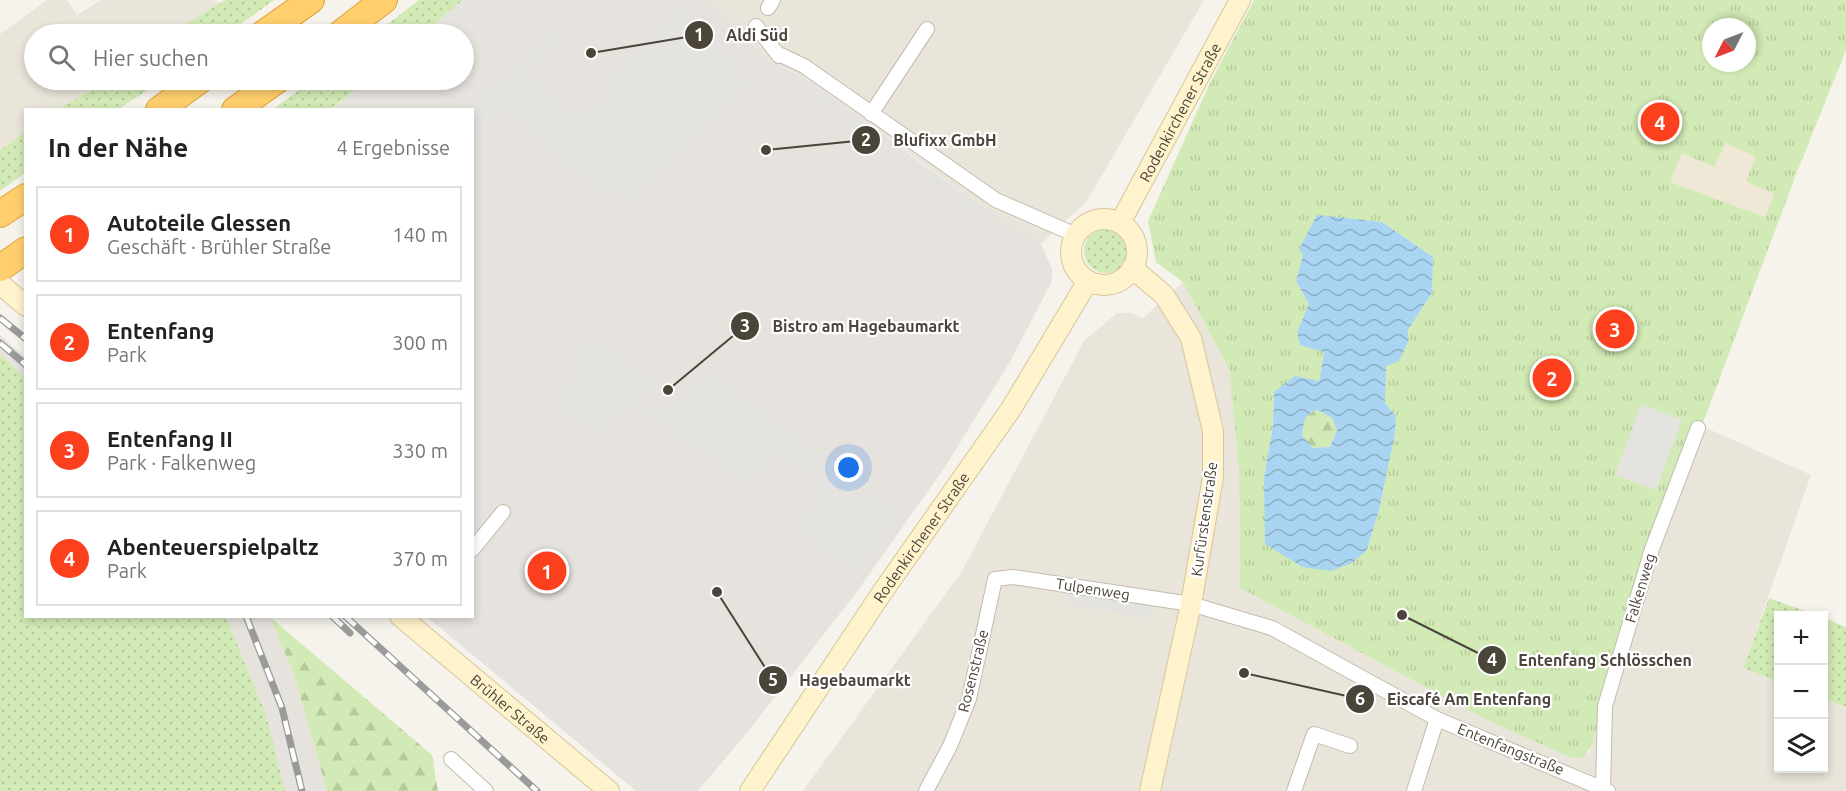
<!DOCTYPE html>
<html lang="de">
<meta charset="utf-8">
<style>
:root{--surface:#fff;--page:#f2f2f2;--text:#222;--muted:#767676;--line:#e0e0e0;--accent:#fc3f1d}
body{margin:0;font-family:Ubuntu,sans-serif;background:var(--page);color:var(--text)}
.controls{position:absolute;right:18px;bottom:18px;display:grid;overflow:hidden;border-radius:0px;box-shadow:0 3px 9px #0003}
.controls button{width:54px;height:54px;display:grid;place-items:center;padding:0;border:0;border-bottom:2px solid var(--line);background:var(--surface);color:var(--text);font:30px sans-serif}
.compass{position:absolute;left:1702px;top:18px;width:54px;height:54px;border-radius:50%;background:var(--surface);box-shadow:0 3px 9px #0003;rotate:228deg}
.you{position:absolute;left:849px;top:468px;width:21px;height:21px;margin:-15px;border:4px solid #fff;border-radius:50%;background:#1a73e8;box-shadow:0 0 0 9px #1a73e833}
.badge{display:grid;place-items:center;width:39px;height:39px;border-radius:50%;background:var(--accent);color:#fff;font-size:20px;font-weight:700}
.pin{position:absolute;translate:-50% -50%;border:3px solid #fff;box-shadow:0 2px 6px #0006}
.list{margin:0;padding:0;list-style:none}
h2{display:flex;justify-content:space-between;align-items:center;height:78px;margin:0;padding:0 24px;font-size:26px}
h2 small{font-size:20px;font-weight:400;color:var(--muted)}
.list li{display:grid;grid-template-columns:39px 1fr auto;gap:18px;align-items:center;box-sizing:border-box;height:96px;margin:0 12px 12px;padding:0 12px;border:2px solid var(--line);border-radius:0px}
.list b{display:block;font-size:22px;white-space:nowrap}
.list p{margin:0;font-size:20px;white-space:nowrap;color:var(--muted)}
.list em{font-size:20px;font-style:normal;color:var(--muted)}
.icon{flex:none;width:33px;height:33px;fill:none;stroke:currentColor;stroke-width:2;stroke-linecap:round;stroke-linejoin:round}
.map{position:relative;flex:none;width:1846px;height:791px;overflow:hidden}
.search{position:absolute;background:var(--surface);box-shadow:0 3px 9px #0003;left:24px;top:24px;width:450px;height:66px;display:flex;align-items:center;gap:15px;box-sizing:border-box;padding:0 21px;border-radius:33px;color:var(--muted);font-size:22px}
.panel{position:absolute;background:var(--surface);box-shadow:0 3px 9px #0003;left:24px;top:108px;width:450px;height:510px;border-radius:0px}
.map>svg:first-child{display:block}
.residential{fill:#eae5da}
.industrial{fill:#e6e2dd}
.education{fill:#efe8d6}
.grass{fill:url(#grass-dots)}
.forest{fill:url(#forest-firs)}
.park{fill:url(#park-tufts);fill-rule:evenodd}
.parking{fill:#e5e3e0}
.water{fill:url(#water-waves);fill-rule:evenodd}
.lines{fill:none;stroke-linecap:round;stroke-linejoin:round}
.street-casing{stroke:#c2bbae;stroke-width:16}
.secondary-casing{stroke:#d6c79b;stroke-width:22}
.highway-casing{stroke:#e0a43c;stroke-width:28}
.street{stroke:#fff;stroke-width:14}
.secondary{stroke:#fff3cd;stroke-width:20}
.highway{stroke:#ffcf6e;stroke-width:26}
.rail-casing{stroke:#9a9a9a;stroke-width:7}
.rail{stroke:#fff;stroke-width:4.5;stroke-dasharray:14;stroke-linecap:butt}
.labels{text-anchor:middle;dominant-baseline:central;stroke-width:4.5;stroke-linejoin:round;paint-order:stroke}
.street-label{font-size:15px;fill:#4b4439;stroke:#fff}
.leader{fill:none;stroke:#4b4439;stroke-width:2}
.callout-dot{fill:#4b4439;stroke:#fff;stroke-width:2}
.mark-label{font-size:18px;text-anchor:middle;font-weight:bold;fill:#fff}
.callout-label{font-size:16px;text-anchor:middle;font-weight:bold;fill:#4b4439;stroke:#fff;stroke-width:4.5;stroke-linejoin:round;paint-order:stroke}
</style>
<div class="map">
<svg width="1846" height="791" viewBox="0 0 1846 791">
<defs>
<pattern id="grass-dots" width="8" height="8" patternUnits="userSpaceOnUse" patternTransform="scale(1.5)"><rect width="8" height="8" fill="#d2eab5"/><path d="M2 2h.1M6 6h.1" fill="none" stroke="#b6ca9c" stroke-width="1.8" stroke-linecap="round"/></pattern>
<pattern id="forest-firs" width="22" height="20" patternUnits="userSpaceOnUse" patternTransform="scale(1.5)"><rect width="22" height="20" fill="#d2eab5"/><path d="M5 1l3.5 6h-7zM16 11l3.5 6h-7z" fill="#b6ca9c"/></pattern>
<pattern id="park-tufts" width="24" height="20" patternUnits="userSpaceOnUse" patternTransform="scale(1.5)"><rect width="24" height="20" fill="#d2eab5"/><path d="M3 7l-1-3M5 7V3M7 7l1-3M15 17l-1-3M17 17v-4M19 17l1-3" fill="none" stroke="#b6ca9c"/></pattern>
<pattern id="water-waves" width="16" height="10" patternUnits="userSpaceOnUse" patternTransform="scale(1.5)"><rect width="16" height="10" fill="#a9d4f2"/><path d="M0 5q4-4 8 0t8 0" fill="none" stroke="#8caec5"/></pattern>
</defs>
<rect width="100%" height="100%" fill="#f6f3ec"/>
<!-- residential -->
<path class="residential" d="M47 0H67L77 15 101 0H215L219 4 170 34H34V80H109L58 109 26 110 25 132 0 150V34Z
M710 0H1204L1087 201 1041 244 1033 236 977 203 812 82 765 57Z
M1183 282 1229 369 1239 470 1240 588 1487 720 1572 757 1589 753 1593 744 1604 687 1702 426 1811 475 1743 668 1778 682V768H1824V699L1846 707V791H803L962 571 1084 341 1117 313H1131L1143 318Z"/>
<!-- industrial -->
<path class="industrial" d="M463 0H710L765 57 812 82 804 92 866 136 873 127 914 158 908 167 970 212 977 203 1033 236 1041 244 1052 269V281L1011 360 945 467 856 593 750 729 698 791H636L427 617 472 616V110H331L368 80H464V34H422Z
M0 335 25 357V377L0 354Z
M226 617H270L295 678 327 791H285L266 714Z"/>
<!-- education -->
<path class="education" d="M1726 143 1757 157 1775 194 1765 217 1670 182 1682 152Z"/>
<!-- grass -->
<path class="grass" d="M225 0H274L227 34H170Z
M419 0H463L422 34H375Z
M109 80H162L119 109H58Z
M313 80H368L331 109H273Z
M25 132V173L0 191V150Z
M1084 251a22 22 0 1 1 44 0a22 22 0 1 1-44 0Z
M0 354 25 377 26 616 226 617 266 714 285 791H0Z
M1769 598 1816 615 1778 616V682L1743 668Z
M1824 618 1846 627V707L1824 699Z"/>
<!-- forest -->
<path class="forest" d="M1318 410 1332 418 1337 430 1330 447 1313 448 1302 435C1304 423 1304 413 1318 410Z
M270 617 432 755 438 791H327L295 678Z"/>
<!-- park -->
<path class="park" d="M1254 0H1846V50L1797 172 1604 687 1593 744 1583 758H1572L1487 720 1240 588 1239 470 1229 369 1183 282 1156 262 1148 221 1210 83ZM1711 27H1747V63H1711ZM1726 143 1756 157 1746 181 1774 194 1765 217 1670 182 1682 153 1714 167ZM1353 220 1382 222 1433 257 1432 293 1408 330V342L1386 366 1385 403 1396 416 1395 434 1379 510 1367 550 1264 478 1273 425 1274 392 1319 381 1324 351 1300 344 1297 332 1309 304 1296 281 1303 255Z"/>
<!-- parking -->
<path class="parking" d="M685 6 738 57 733 63 753 82 630 211 612 193 604 202 500 110 477 133 473 129 472 110 464 109 554 24 567 36 534 71 576 111 579 109 585 115 612 88 605 81 673 9Z
M812 82 873 127 865 137 804 92Z
M914 158 977 203 971 212 907 167Z
M588 333 661 381 648 400 664 412 686 383 705 369 753 400 893 506 899 520 861 577 790 531 821 489 776 456 751 489 628 405 604 441 551 409 555 393 570 371 574 355Z
M1641 404 1682 420 1656 490 1615 475Z
M481 493 496 500 473 533V507Z
M1068 592 1152 606 1150 618 1066 604Z"/>
<!-- water -->
<path class="water" d="M1317 215 1382 222 1433 257 1432 293 1408 330V342L1399 361 1386 366 1385 403 1396 416 1395 434 1379 510 1367 550 1352 563 1331 571 1302 567 1265 544 1264 478 1273 425 1274 392 1295 376 1319 381 1324 352 1300 345 1297 332 1309 304 1296 281 1303 255 1299 249ZM1318 410 1332 418 1337 430 1330 447 1313 448 1302 435C1304 423 1304 413 1318 410Z"/>
<g class="lines">
<defs>
<path id="street" d="M768 8 773 0
M756 26 779 56
M781 55 804 66 996 200 1076 235
M871 114 927 29
M472 550 503 512
M451 759 486 791
M926 791 950 746 969 699 995 579 1013 577 1191 604 1272 628 1437 719 1608 791
M1294 791 1314 734 1350 746
M1414 791 1437 719
M1603 791 1605 706 1652 549 1698 428"/>
<g id="secondary">
<circle cx="1104" cy="252" r="33"/>
<path id="s1" d="M1120 223 1240 0"/>
<path d="M1132 268 1164 295 1191 338 1213 431V477L1191 604 1150 791"/>
<path d="M0 284 26 306"/>
<path id="s2" d="M400 616 609 791"/>
<path id="s3" d="M750 791 881 594 1011 409 1088 281"/>
</g>
<path id="highway" d="M263 34 311 0
M340 34 384 0
M159 110 200 80
M235 110 277 80
M0 214 26 197
M0 268 26 250"/>
</defs>
<!-- street casing -->
<use href="#street" class="street-casing"/>
<!-- secondary casing -->
<use href="#secondary" class="secondary-casing"/>
<!-- highway casing -->
<use href="#highway" class="highway-casing"/>
<!-- street -->
<use href="#street" class="street"/>
<!-- secondary -->
<use href="#secondary" class="secondary"/>
<!-- highway -->
<use href="#highway" class="highway"/>
<defs>
<path id="rail" d="M0 318 26 339
M0 343 26 365
M246 616 282 708 302 791
M332 616 350 633
M345 616 537 791"/>
</defs>
<!-- rail casing -->
<use href="#rail" class="rail-casing"/>
<!-- rail -->
<use href="#rail" class="rail"/>
</g>
<g class="labels">
<!-- street labels -->
<g class="street-label">
<text stroke="none"><textPath href="#s1" startOffset="126">Rodenkirchener Straße</textPath></text>
<text transform="translate(1204 519) rotate(-82)">Kurfürstenstraße</text>
<text stroke="none"><textPath href="#s3" startOffset="306">Rodenkirchener Straße</textPath></text>
<text transform="translate(1640 588) rotate(-73)">Falkenweg</text>
<text transform="translate(1093 589) rotate(9)">Tulpenweg</text>
<text transform="translate(973 671) rotate(-76)">Rosenstraße</text>
<text stroke="none"><textPath href="#s2" startOffset="144">Brühler Straße</textPath></text>
<text transform="translate(1511 749) rotate(22)">Entenfangstraße</text>
</g>
</g>
<!-- callouts -->
<path class="leader" d="M591 53L699 35M766 150L866 140M668 390L745 326M1402 615L1492 660M717 592L773 680M1244 673L1360 699"/>
<g class="callout-dot">
<circle cx="591" cy="53" r="6"/>
<circle cx="766" cy="150" r="6"/>
<circle cx="668" cy="390" r="6"/>
<circle cx="1402" cy="615" r="6"/>
<circle cx="717" cy="592" r="6"/>
<circle cx="1244" cy="673" r="6"/>
<circle cx="699" cy="35" r="15"/>
<circle cx="866" cy="140" r="15"/>
<circle cx="745" cy="326" r="15"/>
<circle cx="1492" cy="660" r="15"/>
<circle cx="773" cy="680" r="15"/>
<circle cx="1360" cy="699" r="15"/>
</g>
<g class="mark-label">
<text x="699" y="41">1</text>
<text x="866" y="146">2</text>
<text x="745" y="332">3</text>
<text x="1492" y="666">4</text>
<text x="773" y="686">5</text>
<text x="1360" y="705">6</text>
</g>
<g class="callout-label">
<text x="757" y="41">Aldi Süd</text>
<text x="945" y="146">Blufixx GmbH</text>
<text x="866" y="332">Bistro am Hagebaumarkt</text>
<text x="1605" y="666">Entenfang Schlösschen</text>
<text x="855" y="686">Hagebaumarkt</text>
<text x="1469" y="705">Eiscafé Am Entenfang</text>
</g>
</svg>
<div class="controls">
<button>+</button>
<button>−</button>
<button><svg class="icon" aria-label="layers" viewBox="0 0 24 24"><path d="M12 4l9 5-9 5-9-5zM3 14l9 5 9-5"/></svg></button>
</div>
<svg class="compass" viewBox="-18 -18 36 36"><path d="M0-13l5 13h-10z" fill="#e53935"/><path d="M0 13l5-13h-10z" fill="#767676"/></svg>
<div class="you"></div>
<div class="pin badge" style="left:547px;top:571px">1</div>
<div class="pin badge" style="left:1552px;top:378px">2</div>
<div class="pin badge" style="left:1615px;top:329px">3</div>
<div class="pin badge" style="left:1660px;top:122px">4</div>
<div class="search"><svg class="icon" aria-label="search" viewBox="0 0 24 24"><circle cx="10" cy="10" r="6"/><path d="M15 15l6 6"/></svg>Hier suchen</div>
<section class="panel">
<h2>In der Nähe<small>4 Ergebnisse</small></h2>
<ul class="list">
<li><span class="badge">1</span><div><b>Autoteile Glessen</b><p>Geschäft · Brühler Straße</p></div><em>140 m</em></li>
<li><span class="badge">2</span><div><b>Entenfang</b><p>Park</p></div><em>300 m</em></li>
<li><span class="badge">3</span><div><b>Entenfang II</b><p>Park · Falkenweg</p></div><em>330 m</em></li>
<li><span class="badge">4</span><div><b>Abenteuerspielpaltz</b><p>Park</p></div><em>370 m</em></li>
</ul>
</section>
</div>
